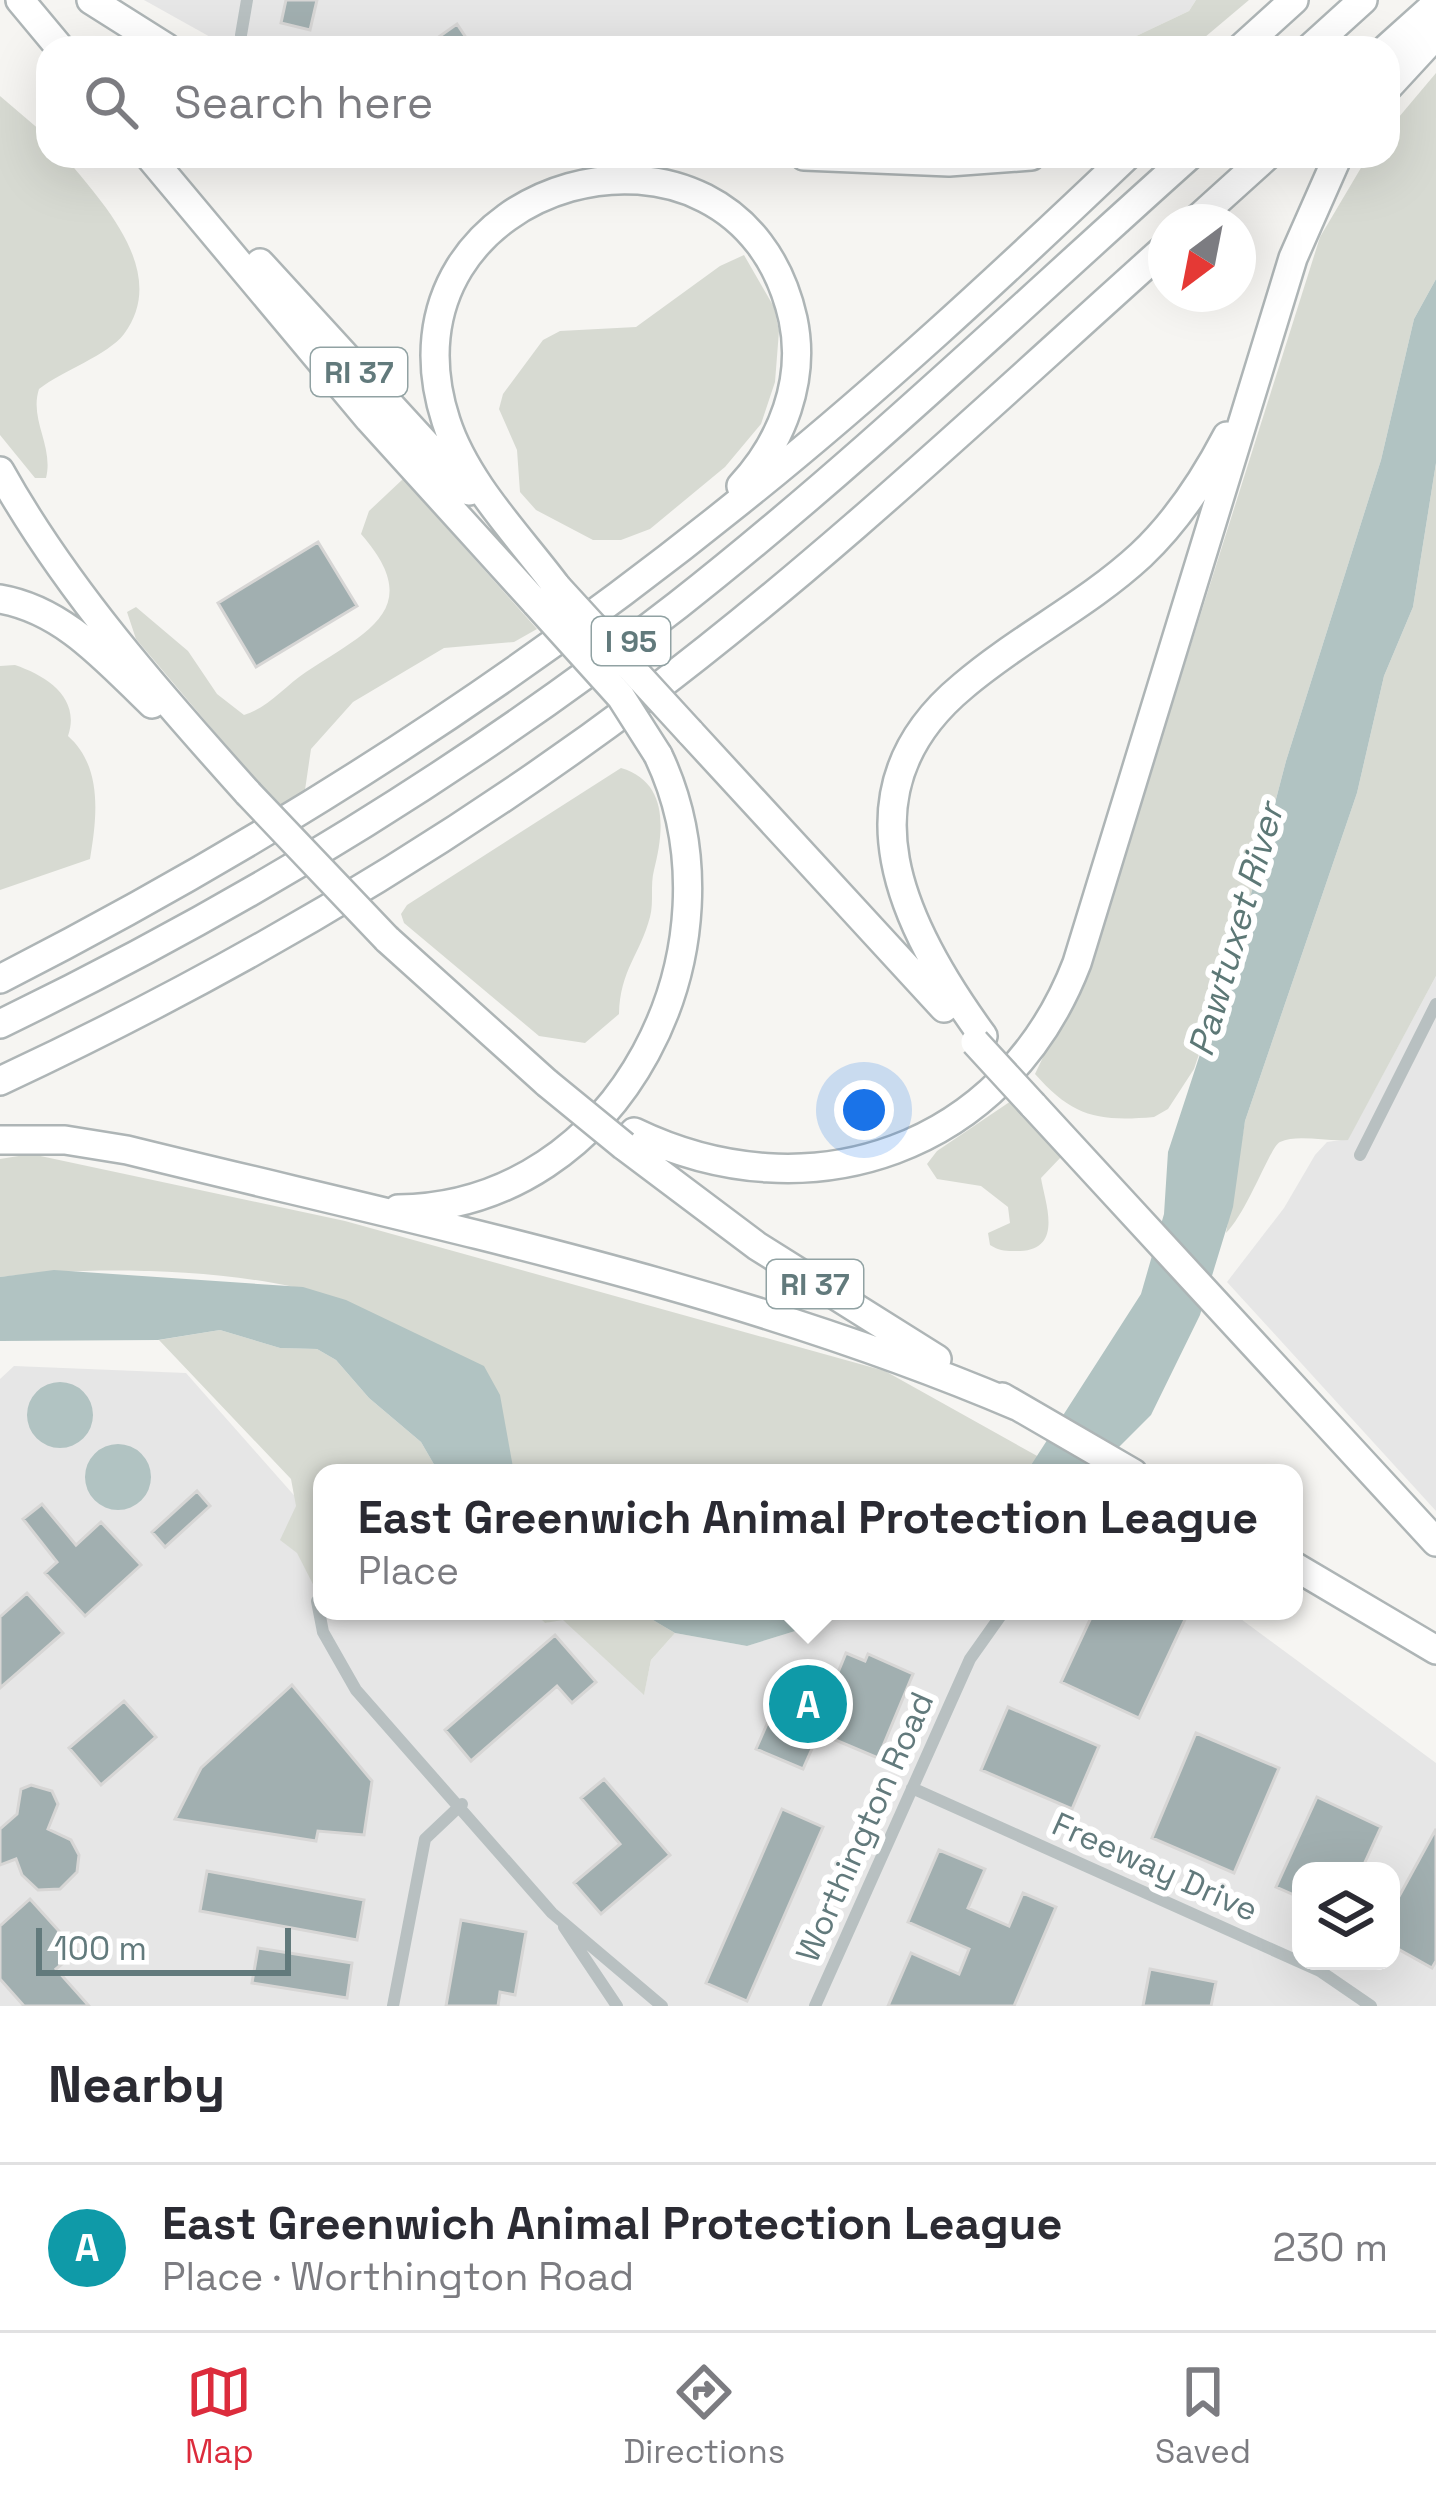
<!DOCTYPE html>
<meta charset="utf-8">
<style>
:root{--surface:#fff;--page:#f7f7f7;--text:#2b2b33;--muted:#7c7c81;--line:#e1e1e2;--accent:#dc2c3c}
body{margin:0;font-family:"Space Grotesk",sans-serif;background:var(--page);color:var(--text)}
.controls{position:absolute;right:36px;bottom:36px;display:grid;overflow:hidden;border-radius:24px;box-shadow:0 12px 48px #0002}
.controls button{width:108px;height:108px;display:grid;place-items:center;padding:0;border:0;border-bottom:3px solid var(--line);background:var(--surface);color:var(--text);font:60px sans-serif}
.compass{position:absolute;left:1148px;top:204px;width:108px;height:108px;border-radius:50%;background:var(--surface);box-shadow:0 12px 48px #0002;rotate:212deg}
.scale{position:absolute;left:36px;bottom:30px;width:255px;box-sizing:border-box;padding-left:12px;border:6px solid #627a7c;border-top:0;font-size:33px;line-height:42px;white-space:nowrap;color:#627a7c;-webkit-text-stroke:9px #fff;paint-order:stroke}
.you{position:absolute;left:864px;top:1110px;width:42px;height:42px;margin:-30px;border:9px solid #fff;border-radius:50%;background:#1a73e8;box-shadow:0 0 0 18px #1a73e833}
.badge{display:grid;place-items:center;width:78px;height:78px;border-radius:50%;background:var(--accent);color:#fff;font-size:39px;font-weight:700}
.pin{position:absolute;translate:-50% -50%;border:6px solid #fff;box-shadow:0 3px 12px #0006}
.popup{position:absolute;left:313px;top:1464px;width:990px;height:156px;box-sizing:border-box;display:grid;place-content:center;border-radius:24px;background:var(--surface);filter:drop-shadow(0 3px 9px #0005);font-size:39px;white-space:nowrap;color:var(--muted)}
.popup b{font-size:45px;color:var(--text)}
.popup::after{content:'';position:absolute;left:50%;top:100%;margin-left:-24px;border:24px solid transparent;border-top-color:var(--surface)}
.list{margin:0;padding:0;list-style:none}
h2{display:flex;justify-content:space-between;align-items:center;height:156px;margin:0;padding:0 48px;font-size:51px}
h2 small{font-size:39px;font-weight:400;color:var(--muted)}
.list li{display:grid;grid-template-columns:78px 1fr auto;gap:36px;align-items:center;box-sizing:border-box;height:168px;padding:0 48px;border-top:3px solid var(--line)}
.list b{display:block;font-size:45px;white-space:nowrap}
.list p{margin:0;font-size:39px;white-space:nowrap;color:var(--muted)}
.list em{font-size:39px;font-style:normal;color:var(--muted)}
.icon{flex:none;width:66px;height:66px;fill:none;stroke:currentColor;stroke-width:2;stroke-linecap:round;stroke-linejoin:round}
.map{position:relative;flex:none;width:1436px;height:2006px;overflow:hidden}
.search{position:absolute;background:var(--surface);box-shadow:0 12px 48px #0002;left:36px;right:36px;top:36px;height:132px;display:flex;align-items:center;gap:30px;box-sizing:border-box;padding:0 42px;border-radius:36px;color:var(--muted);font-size:45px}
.sheet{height:324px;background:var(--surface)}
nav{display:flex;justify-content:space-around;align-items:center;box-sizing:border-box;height:168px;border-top:3px solid var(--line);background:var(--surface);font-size:33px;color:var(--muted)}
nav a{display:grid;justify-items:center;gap:6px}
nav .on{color:var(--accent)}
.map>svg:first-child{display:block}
.built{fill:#e6e6e6;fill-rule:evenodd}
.green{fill:#d7dad2}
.water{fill:#b1c3c2}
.building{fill:#a1afb0;stroke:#d7d6d5;stroke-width:3}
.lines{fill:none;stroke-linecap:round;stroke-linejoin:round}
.highway-casing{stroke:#aeb5b6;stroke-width:32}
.street{stroke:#b8c0c1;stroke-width:12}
.highway{stroke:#fff;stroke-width:27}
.highway-bridge-casing{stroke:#aeb5b6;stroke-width:32;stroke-linecap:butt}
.highway-bridge{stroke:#fff;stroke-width:27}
.labels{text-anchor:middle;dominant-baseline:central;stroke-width:12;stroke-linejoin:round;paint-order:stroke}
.shield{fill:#fff;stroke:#91a2a3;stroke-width:3}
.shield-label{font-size:30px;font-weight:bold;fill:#627a7c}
.street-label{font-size:33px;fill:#627a7c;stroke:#fff}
.water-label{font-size:36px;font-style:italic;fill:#5d7876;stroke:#fff}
</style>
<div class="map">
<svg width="1436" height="2006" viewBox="0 0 1436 2006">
<rect width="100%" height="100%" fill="#f6f5f2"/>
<!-- built -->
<path class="built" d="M144 0H1196L1189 11 1111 48H230Z
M1436 976V1511L1227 1282 1284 1208 1315 1155 1327 1142 1348 1139Z
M14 1366 186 1373 322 1527V1611H532L545 1623 563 1619 644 1694 651 1660 675 1633 747 1646 834 1619 885 1611H1230L1436 1763V2006H0V1379ZM1301 1871H1391V1961H1301Z"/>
<!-- green -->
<path class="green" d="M1196 0H1249L1192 48H1111L1189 11Z
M1436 73V279L1414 319 1381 460 1286 761 1245 917 1194 1069 1168 1109 1154 1117C1097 1122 1072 1116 1035 1074L1095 948 1320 237 1368 156H1388V130Z
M0 96 48 137V156H64C102 202 170 272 124 334 108 355 62 371 39 389 29 420 54 446 46 478H35L0 435Z
M744 255 774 307 779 331 775 382 761 424 725 467 650 529 621 540H593L536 510 520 492 517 450 499 409 503 394 543 340 560 331 636 327 720 266Z
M1436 463V976L1348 1140C1328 1142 1297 1134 1280 1142 1271 1145 1247 1213 1226 1233L1245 1121 1357 793 1384 676 1413 607Z
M403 479 537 629 514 642 444 648 353 702 311 749 305 790 279 808 136 639 127 612 136 607 188 651 217 694 244 715C268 708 285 686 306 672 366 632 427 609 361 534L369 511Z
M15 665C47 676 81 698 68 736 103 767 97 817 90 859L0 890V666Z
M621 768C669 782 664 831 654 870 650 885 654 901 650 917 640 955 620 970 619 1014L585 1043 539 1036 404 923 401 914 407 905Z
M1011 1101 1061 1157 1041 1178C1045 1203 1064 1249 1020 1251 1007 1251 1001 1252 990 1245L988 1233 1010 1223 1008 1207 981 1186 937 1179 927 1164 937 1151Z
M31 1154 345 1221 885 1371 1039 1457 1026 1473H514C504 1435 478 1414 451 1387 430 1366 410 1338 386 1322 303 1266 98 1264 0 1277V1159Z
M220 1330 280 1348 317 1349 336 1360 369 1398 421 1442 439 1473H322V1593L318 1594 297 1553 280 1540 296 1506 291 1479 159 1340Z
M532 1611 653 1620 675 1633 651 1660 644 1695 563 1620 545 1623Z"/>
<!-- water -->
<path class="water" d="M1436 279V463L1413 607 1384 676 1357 793 1245 1121 1233 1207 1200 1315 1151 1415 1093 1473H1026L1141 1294 1164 1214 1168 1152 1245 917 1286 761 1381 460 1414 319Z
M54 1270 303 1287 346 1300 484 1366 500 1395 514 1473H439L421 1442 369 1398 336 1360 317 1349 280 1348 220 1330 158 1340 0 1341V1277Z
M27 1415a33 33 0 1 1 66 0a33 33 0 1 1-66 0Z
M85 1477a33 33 0 1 1 66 0a33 33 0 1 1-66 0Z
M578 1611H885L834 1619 747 1646 675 1633 653 1620H594Z"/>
<!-- building -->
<path class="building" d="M286 0H317L310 30 281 23Z
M457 24 473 48H423Z
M318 542 357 606 256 667 218 603Z
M197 1491 210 1506 165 1547 152 1532Z
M42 1504 76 1545 101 1522 141 1565 85 1616 45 1573 57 1562 23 1519Z
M27 1593 63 1633 0 1688V1617Z
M1094 1611H1189L1139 1718 1061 1682Z
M555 1635 596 1682 572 1703 557 1686 471 1761 445 1730Z
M846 1653 865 1661 868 1654 913 1674 878 1758 819 1733 803 1769 756 1749 786 1681 827 1699Z
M292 1685 372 1781 364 1835 318 1831 316 1841 175 1819 201 1768Z
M124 1701 156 1737 101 1785 69 1748Z
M1008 1707 1099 1746 1072 1809 981 1770Z
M1196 1733 1279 1768 1234 1873 1152 1838Z
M604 1779 670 1855 601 1914 574 1883 620 1844 581 1798Z
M31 1785 52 1791 58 1804 48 1829 71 1840 79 1855 77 1872 60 1889 38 1890 22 1875 16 1859 0 1865V1829L17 1814 21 1789Z
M1317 1797 1381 1827 1361 1871H1301V1898L1276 1887Z
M782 1809 823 1827 747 2001 706 1983Z
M1436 1829V1961L1432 1968 1391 1945V1911Z
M939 1850 985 1869 968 1908 1009 1926 1023 1893 1056 1907 1014 2006H888L911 1953 959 1974 969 1949 908 1922Z
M207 1871 364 1900 357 1940 200 1911Z
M30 1899 77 1951 56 1969 89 2006H24L0 1979V1926Z
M461 1920 526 1932 515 1995 500 1992 498 2006H446Z
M258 1948 352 1963 347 1998 252 1983Z
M1150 1969 1216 1982 1211 2006H1143Z"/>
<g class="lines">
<defs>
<path id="highway" d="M20 0 60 48
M91 0 167 48
M1241 48 1294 0
M1310 48 1363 0
M1387 48 1436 4
M1388 87 1436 35
M149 156 369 419 536 603
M804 156 949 162 1031 156
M1194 222 1267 156
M260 263 469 491
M0 471C65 588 159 694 248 793
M557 587C519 536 466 483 446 421 367 177 739 76 793 319 806 380 782 442 741 486
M0 599C64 610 107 661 152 704
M690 732 944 1008
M387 939 547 1083
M0 979C262 845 511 686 740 501 874 394 1003 274 1127 156
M0 1024C240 908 467 769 678 605 856 465 1020 307 1189 156
M983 1036C904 928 835 792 963 686 1019 638 1087 605 1141 555 1177 521 1204 480 1227 436
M0 1081C227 975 444 848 645 697 828 559 995 400 1166 247
M1033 1105 1436 1542
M634 1132C810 1217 1005 1150 1077 963L1293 258 1338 156
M0 1140H65L127 1150C426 1224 733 1285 1017 1406
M624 1146 757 1246 937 1359
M398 1209C621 1207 749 946 658 755
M1002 1397 1133 1473
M1294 1566 1436 1650"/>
</defs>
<!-- highway casing -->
<use href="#highway" class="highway-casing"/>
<!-- street -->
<path class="street" d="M241 35 247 0
M1360 1155 1436 1004
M317 1601 323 1632 356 1690 552 1913 662 2006
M912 1788 1320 1971 1371 2006
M564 1927 617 2006
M393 2006 425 1839 462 1804
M815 2006 970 1659 1004 1611"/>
<!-- highway -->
<use href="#highway" class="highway"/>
<defs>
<path id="highway-bridge" d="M557 587 690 732
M536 603 621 697 658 755
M248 793 387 939
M975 1042 1033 1105
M547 1083 624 1146"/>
</defs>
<!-- highway-bridge casing -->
<use href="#highway-bridge" class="highway-bridge-casing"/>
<!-- highway-bridge -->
<use href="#highway-bridge" class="highway-bridge"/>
</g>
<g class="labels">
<!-- shield labels -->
<g class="shield">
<rect x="311" y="348" width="96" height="48" rx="9"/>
<rect x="592" y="617" width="78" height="48" rx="9"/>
<rect x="767" y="1260" width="96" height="48" rx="9"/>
</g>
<g class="shield-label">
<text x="359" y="372">RI 37</text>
<text x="631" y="641">I 95</text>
<text x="815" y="1284">RI 37</text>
</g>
<!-- street labels -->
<g class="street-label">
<text transform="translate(865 1827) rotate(-66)">Worthington Road</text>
<text transform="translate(1155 1867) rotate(24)">Freeway Drive</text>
</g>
<!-- water labels -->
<g class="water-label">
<text transform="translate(1236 930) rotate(-74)">Pawtuxet River</text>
</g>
</g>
</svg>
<div class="controls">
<button><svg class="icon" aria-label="layers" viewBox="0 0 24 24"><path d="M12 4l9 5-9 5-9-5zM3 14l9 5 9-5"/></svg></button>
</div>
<svg class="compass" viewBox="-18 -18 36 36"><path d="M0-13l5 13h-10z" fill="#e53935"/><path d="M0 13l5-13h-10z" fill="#7c7c81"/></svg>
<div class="scale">100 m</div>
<div class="you"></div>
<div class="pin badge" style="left:808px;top:1704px;background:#0f9aa8">A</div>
<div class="popup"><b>East Greenwich Animal Protection League</b>Place</div>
<div class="search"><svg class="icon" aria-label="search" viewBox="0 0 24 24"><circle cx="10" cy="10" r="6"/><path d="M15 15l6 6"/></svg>Search here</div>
</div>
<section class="sheet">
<h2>Nearby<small></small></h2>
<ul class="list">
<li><span class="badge" style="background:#0f9aa8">A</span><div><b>East Greenwich Animal Protection League</b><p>Place · Worthington Road</p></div><em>230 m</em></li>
</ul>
</section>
<nav>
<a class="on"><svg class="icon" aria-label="map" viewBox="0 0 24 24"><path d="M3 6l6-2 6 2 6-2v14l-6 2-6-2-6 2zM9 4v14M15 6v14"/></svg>Map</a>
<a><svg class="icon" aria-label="directions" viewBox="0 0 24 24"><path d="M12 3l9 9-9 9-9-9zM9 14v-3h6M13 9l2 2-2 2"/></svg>Directions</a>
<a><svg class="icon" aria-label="saved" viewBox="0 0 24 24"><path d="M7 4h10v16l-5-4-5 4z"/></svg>Saved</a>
</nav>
